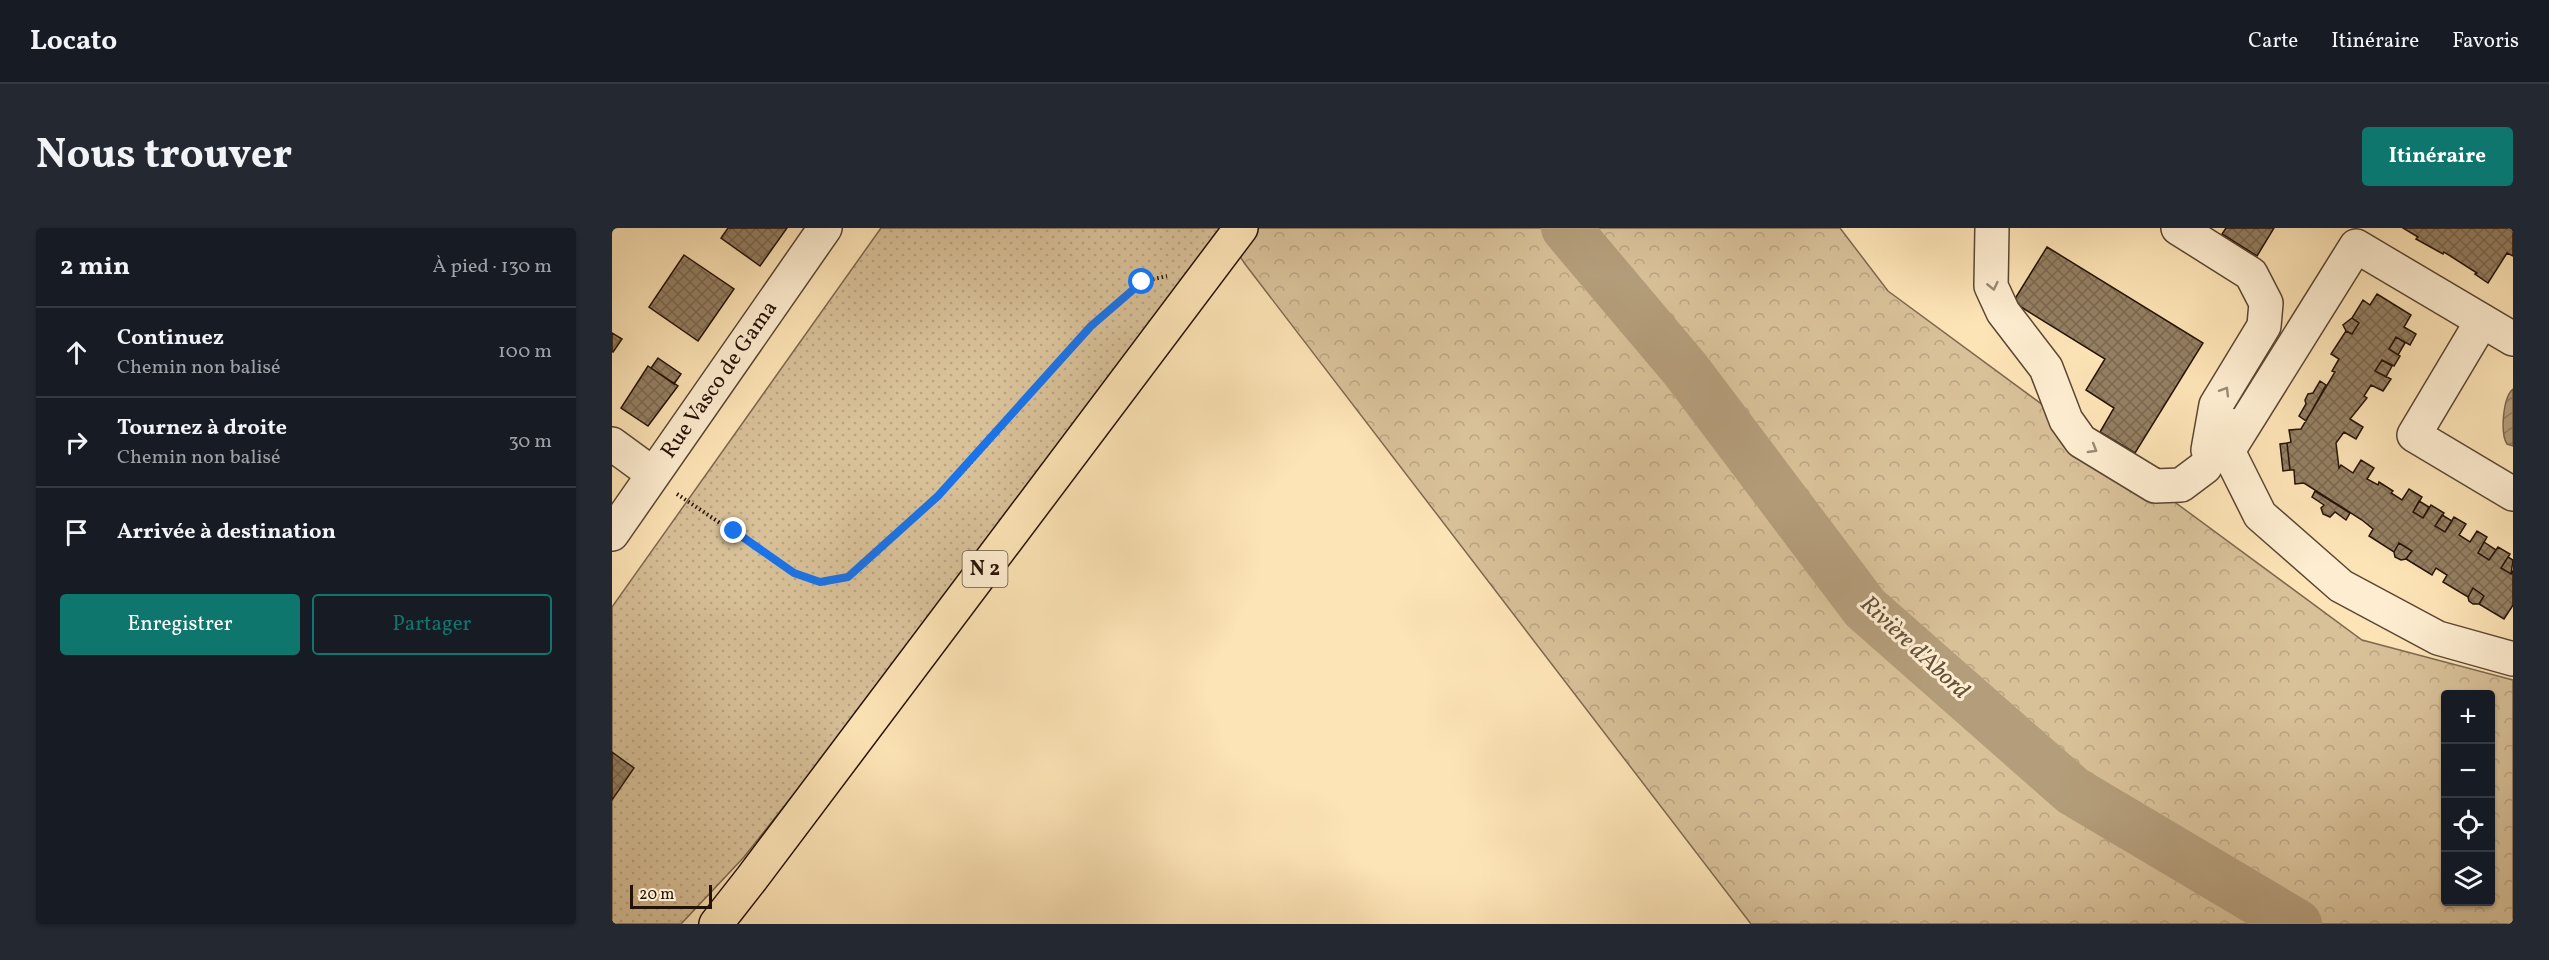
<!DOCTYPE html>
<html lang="fr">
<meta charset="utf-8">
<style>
:root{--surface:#171b24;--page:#242831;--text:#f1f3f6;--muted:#9ea1a6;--line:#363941;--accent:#0f766e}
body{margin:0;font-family:Vollkorn,serif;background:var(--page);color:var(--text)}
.controls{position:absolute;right:18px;bottom:18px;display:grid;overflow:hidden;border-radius:6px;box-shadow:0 2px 4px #0004}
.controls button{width:54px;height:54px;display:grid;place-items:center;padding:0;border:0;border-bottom:2px solid var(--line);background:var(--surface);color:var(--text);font:30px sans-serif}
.scale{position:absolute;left:18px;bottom:15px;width:82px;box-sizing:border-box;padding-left:6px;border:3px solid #251207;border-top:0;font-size:16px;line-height:21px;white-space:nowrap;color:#251207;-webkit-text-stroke:4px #feedd0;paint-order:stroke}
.stop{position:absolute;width:18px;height:18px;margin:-14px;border:4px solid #1a73e8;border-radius:50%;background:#fff}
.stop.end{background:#1a73e8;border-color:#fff;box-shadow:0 2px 6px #0008}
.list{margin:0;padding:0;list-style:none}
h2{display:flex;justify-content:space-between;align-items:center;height:78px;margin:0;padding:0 24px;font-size:26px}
h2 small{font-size:20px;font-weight:400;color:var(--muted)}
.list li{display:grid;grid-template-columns:39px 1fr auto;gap:18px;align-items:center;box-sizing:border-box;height:90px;padding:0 24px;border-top:2px solid var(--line)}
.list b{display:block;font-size:22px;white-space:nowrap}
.list p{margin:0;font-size:20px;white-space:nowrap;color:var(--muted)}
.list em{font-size:20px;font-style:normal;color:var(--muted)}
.actions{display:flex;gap:12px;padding:18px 24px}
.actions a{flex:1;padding:14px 0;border:2px solid var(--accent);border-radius:6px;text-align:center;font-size:21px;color:var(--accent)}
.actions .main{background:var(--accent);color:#fff}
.icon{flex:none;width:33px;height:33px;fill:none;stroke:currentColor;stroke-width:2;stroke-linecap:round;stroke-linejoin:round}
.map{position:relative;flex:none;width:1901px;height:696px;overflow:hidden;border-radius:6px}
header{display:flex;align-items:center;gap:36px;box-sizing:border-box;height:84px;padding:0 30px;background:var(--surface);border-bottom:2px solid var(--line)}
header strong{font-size:28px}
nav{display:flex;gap:33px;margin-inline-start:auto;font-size:21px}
.intro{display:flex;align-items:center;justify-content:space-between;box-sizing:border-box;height:144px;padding:0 36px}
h1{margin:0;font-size:42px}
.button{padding:15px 27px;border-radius:6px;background:var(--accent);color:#fff;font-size:21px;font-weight:700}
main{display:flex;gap:36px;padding:0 36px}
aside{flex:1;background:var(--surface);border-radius:6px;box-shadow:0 2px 4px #0004}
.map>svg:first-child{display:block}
.grass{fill:url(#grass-dots);stroke:#7e6950;stroke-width:1.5}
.forest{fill:url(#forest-crowns);stroke:#7e6950;stroke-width:1.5;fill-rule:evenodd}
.water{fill:url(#water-waves);stroke:#7b654c;stroke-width:1.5}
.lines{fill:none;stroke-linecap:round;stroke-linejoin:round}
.river{stroke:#b49d7a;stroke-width:50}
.building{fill:url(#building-cross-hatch);stroke:#251207;stroke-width:1.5}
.minor-casing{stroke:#5b4633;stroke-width:36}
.major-casing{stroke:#251207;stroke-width:36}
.path{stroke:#251207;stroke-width:4;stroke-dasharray:1.5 3;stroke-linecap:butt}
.minor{stroke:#feedd0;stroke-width:33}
.major{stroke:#fde4b6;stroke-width:33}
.oneway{stroke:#9c8a76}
.route{stroke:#1a73e8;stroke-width:8}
.labels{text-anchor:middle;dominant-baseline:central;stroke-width:6;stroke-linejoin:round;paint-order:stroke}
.shield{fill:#feedd0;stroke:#665443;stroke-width:1.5}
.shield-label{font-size:21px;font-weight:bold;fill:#251207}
.street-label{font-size:22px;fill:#251207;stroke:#feedd0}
.water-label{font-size:24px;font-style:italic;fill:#65513b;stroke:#feedd0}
</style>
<header>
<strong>Locato</strong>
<nav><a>Carte</a><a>Itinéraire</a><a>Favoris</a></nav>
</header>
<div class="intro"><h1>Nous trouver</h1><a class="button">Itinéraire</a></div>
<main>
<aside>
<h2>2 min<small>À pied · 130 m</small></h2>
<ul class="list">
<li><svg class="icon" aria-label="ahead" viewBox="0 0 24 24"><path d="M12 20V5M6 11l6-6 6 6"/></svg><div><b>Continuez</b><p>Chemin non balisé</p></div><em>100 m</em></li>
<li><svg class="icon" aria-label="right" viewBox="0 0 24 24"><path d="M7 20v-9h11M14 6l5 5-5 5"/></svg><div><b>Tournez à droite</b><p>Chemin non balisé</p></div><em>30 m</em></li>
<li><svg class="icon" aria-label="arrive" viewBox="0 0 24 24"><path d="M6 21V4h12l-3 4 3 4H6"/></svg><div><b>Arrivée à destination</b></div></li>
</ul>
<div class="actions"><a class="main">Enregistrer</a><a>Partager</a></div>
</aside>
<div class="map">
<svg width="1901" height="696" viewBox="0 0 1901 696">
<defs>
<pattern id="grass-dots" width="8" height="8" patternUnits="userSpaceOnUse" patternTransform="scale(1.5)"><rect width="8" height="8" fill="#d8c098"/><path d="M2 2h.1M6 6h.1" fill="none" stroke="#b9a482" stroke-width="1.8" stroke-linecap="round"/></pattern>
<pattern id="forest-crowns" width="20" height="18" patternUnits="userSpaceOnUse" patternTransform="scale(1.5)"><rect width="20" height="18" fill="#d8c098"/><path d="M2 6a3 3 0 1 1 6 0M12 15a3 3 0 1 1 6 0" fill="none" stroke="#b9a482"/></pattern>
<pattern id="water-waves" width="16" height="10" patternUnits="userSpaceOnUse" patternTransform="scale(1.5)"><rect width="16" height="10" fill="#b49d7a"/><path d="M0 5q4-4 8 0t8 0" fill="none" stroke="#927f62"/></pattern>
<pattern id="building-cross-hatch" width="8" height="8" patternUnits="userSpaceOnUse" patternTransform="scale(1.5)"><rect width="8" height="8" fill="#957f62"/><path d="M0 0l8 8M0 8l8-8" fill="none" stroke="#79674f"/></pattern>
</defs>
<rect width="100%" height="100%" fill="#fde4b6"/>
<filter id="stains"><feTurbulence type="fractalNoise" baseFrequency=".00333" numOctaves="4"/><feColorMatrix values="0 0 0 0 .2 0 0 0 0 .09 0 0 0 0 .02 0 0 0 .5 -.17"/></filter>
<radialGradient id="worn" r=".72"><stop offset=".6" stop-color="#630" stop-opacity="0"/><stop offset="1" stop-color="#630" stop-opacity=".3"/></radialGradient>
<!-- grass -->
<path class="grass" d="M269 0H608L604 32 588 54 132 629 69 696H0V379Z"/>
<!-- forest -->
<path class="forest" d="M609 0H1228L1276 63 1750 412 1901 452V696H1139L633 36ZM1834 466H1878V674H1834Z"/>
<!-- water -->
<path class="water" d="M1901 161V218L1895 216C1888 205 1891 169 1901 161Z"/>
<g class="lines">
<!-- river -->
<path class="river" d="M954 0 1073 141 1253 380 1461 563 1685 696"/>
</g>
<!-- building -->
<path class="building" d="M116 0H175L148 38 109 10Z
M1614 0H1662L1645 28 1610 6Z
M1791 0H1901V28L1895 25 1876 55 1863 46 1865 45 1832 24 1831 26 1804 11 1806 9Z
M1435 19 1591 115 1523 225 1488 204 1502 180 1474 162 1493 131 1401 74Z
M72 27 122 61 86 113 37 79Z
M1765 66 1799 87 1792 99 1804 106 1798 117 1784 109 1777 121 1788 128 1782 138 1770 132 1763 143 1779 151 1771 163 1759 157 1752 168 1755 170 1738 191 1751 199 1744 211 1732 204 1724 215 1727 240 1729 237 1741 245 1749 232 1762 240 1755 251 1766 257 1767 254 1781 263 1779 265 1790 272 1797 261 1810 269 1801 284 1811 290 1819 277 1832 285 1823 298 1833 304 1842 289 1854 296 1847 307 1858 314 1865 303 1875 309 1866 325 1877 332 1886 319 1898 326 1889 340 1899 346 1901 343V377L1892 391 1867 376 1872 368 1861 360 1856 369 1831 354 1835 347 1824 340 1820 347 1794 331 1800 323 1787 315 1782 324 1757 308 1761 301 1750 292 1692 255 1683 256 1682 242H1678L1675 215 1679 214 1677 202 1689 201 1723 144 1720 143 1727 131 1719 126 1734 103 1740 106 1747 95 1740 90 1751 72 1758 77Z
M1740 90 1747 95 1740 106 1734 103 1731 97Z
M0 105 10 111 1 124 0 123Z
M1784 109 1793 115 1786 127 1777 121Z
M46 130 69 146 62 156 39 140Z
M1770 132 1780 138 1774 149 1763 143Z
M36 138 66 158 36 198 9 180Z
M1708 153 1714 157 1694 193 1687 188 1694 176 1693 172 1696 166 1701 165Z
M1675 215 1678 242 1671 243 1668 216Z
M1703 263 1738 285 1734 292 1723 284 1718 289 1711 286 1709 280 1712 277 1700 269Z
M1807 273 1817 279 1811 290 1801 284Z
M1830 287 1840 293 1833 304 1823 298Z
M1872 314 1884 322 1877 332 1866 325Z
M1787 315 1800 323 1794 331 1789 332 1783 329 1782 324Z
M1896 329 1901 332 1899 346 1889 340Z
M1861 360 1872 368 1867 376H1861L1857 373 1856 369Z
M0 524 22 540 0 572Z"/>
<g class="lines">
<defs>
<g id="minor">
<path d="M1380 0 1379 58 1391 84 1434 140 1454 192 1469 213 1543 258 1569 257 1593 239 1618 197"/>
<path d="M1566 0 1639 46 1654 75 1652 98 1604 177 1596 222"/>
<path d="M1870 93 1802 207 1901 266"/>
<path d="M1901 111 1744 18 1616 223 1648 287 1729 358 1826 410 1901 431"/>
<path d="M0 216 41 246"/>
<path id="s1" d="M0 306 213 0"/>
</g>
<path id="major" d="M104 696 140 650 629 0"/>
</defs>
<!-- minor casing -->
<use href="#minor" class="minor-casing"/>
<!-- major casing -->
<use href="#major" class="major-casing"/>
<!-- path -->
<path class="path" d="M65 266 182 345 208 354 235 349 326 268 353 241 479 98 529 54 555 48"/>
<!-- minor -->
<use href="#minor" class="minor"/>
<!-- major -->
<use href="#major" class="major"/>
</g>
<!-- one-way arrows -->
<defs><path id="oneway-chevron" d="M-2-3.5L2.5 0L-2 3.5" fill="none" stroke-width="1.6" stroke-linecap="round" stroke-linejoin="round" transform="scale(1.5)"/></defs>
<g class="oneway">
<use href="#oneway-chevron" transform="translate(1381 58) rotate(77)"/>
<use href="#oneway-chevron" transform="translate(1613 163) rotate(-59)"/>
<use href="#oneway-chevron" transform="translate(1481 221) rotate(31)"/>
</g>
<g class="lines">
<!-- route -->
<path class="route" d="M122 303 182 345 208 354 236 349 326 268 479 98 530 54"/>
</g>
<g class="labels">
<!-- shield labels -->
<rect class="shield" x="350.5" y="323" width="45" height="36" rx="4.5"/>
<g class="shield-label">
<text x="373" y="341">N 2</text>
</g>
<!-- street labels -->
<g class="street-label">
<text stroke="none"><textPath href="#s1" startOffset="188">Rue Vasco de Gama</textPath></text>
</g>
<!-- water labels -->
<g class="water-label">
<text transform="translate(1302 420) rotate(43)">Rivière d'Abord</text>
</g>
</g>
<rect width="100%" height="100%" filter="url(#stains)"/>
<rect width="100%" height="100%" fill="url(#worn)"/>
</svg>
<div class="controls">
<button>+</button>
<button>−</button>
<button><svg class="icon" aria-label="locate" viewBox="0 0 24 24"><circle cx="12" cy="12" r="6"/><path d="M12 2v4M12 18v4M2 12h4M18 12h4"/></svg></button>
<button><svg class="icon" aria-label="layers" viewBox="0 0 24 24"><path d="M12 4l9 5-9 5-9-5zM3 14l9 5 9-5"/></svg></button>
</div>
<div class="scale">20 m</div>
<div class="stop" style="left:530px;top:54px"></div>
<div class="stop end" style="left:122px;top:303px"></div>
</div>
</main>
